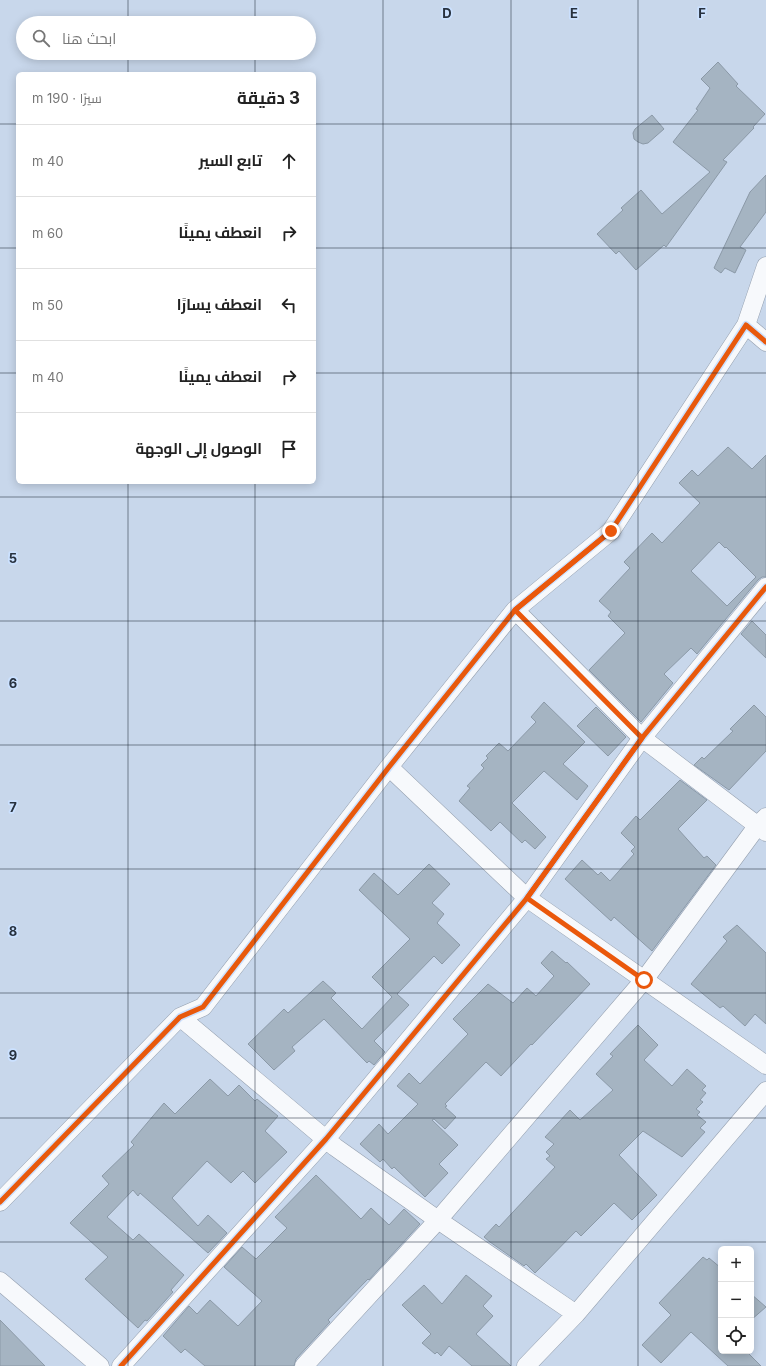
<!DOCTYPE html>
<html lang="ar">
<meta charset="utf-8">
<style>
:root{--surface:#fff;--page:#f2f2f2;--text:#222;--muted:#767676;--line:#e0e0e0}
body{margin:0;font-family:Inter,Cairo,sans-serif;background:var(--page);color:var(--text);direction:rtl}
.controls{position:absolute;right:12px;bottom:12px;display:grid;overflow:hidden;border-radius:6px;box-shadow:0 2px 10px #0003}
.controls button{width:36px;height:36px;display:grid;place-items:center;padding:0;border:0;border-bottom:1px solid var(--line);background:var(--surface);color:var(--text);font:20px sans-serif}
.stop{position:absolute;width:12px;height:12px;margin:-9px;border:3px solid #ea580c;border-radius:50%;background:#fff}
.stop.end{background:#ea580c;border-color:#fff;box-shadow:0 1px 4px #0008}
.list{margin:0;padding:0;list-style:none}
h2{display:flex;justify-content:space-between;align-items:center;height:52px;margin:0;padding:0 16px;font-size:17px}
h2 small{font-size:13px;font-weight:400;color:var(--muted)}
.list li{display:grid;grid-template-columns:26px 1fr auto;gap:12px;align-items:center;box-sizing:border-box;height:72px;padding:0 16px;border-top:1px solid var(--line)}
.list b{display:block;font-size:15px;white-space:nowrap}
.list em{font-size:13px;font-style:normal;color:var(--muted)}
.icon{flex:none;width:22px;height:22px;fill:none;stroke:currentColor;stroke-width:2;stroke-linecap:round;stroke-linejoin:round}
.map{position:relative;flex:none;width:766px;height:1366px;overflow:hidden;direction:ltr}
.search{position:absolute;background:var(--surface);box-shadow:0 2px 10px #0003;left:16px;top:16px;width:300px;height:44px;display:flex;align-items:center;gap:10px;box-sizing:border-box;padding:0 14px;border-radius:22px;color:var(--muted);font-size:15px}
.panel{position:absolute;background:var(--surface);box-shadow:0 2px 10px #0003;left:16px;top:72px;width:300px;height:412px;border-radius:6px;direction:rtl}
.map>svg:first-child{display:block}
.building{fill:#a5b4c2;stroke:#8b99a7;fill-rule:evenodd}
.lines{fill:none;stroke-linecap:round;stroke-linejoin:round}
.street-casing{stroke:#949fae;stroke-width:19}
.street{stroke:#f7f9fc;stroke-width:18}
.cycleway-casing{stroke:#cbe1ff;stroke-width:8}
.cycleway{stroke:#e8590c;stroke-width:5}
.route{stroke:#ea580c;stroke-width:5}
.grid{fill:none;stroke:#27313f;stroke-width:1;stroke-opacity:0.55}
.grid-label{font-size:13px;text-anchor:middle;font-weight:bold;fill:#27313f;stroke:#cbe1ff;stroke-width:3.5;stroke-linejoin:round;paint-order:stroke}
</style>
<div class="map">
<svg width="766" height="1366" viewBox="0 0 766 1366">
<rect width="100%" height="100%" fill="#c8d7eb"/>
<!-- building -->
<path class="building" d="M718 62 738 84 736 86 765 114 753 127 754 128 723 160 727 162 666 247 664 245 636 270 619 251 616 254 597 234 623 210 621 208 641 190 662 214 710 172 673 142 698 110 696 109 710 88 701 79Z
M652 115 664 129 648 143 643 144 638 142 634 139 633 133 635 129Z
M766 175V212L740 247 746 250 735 273 725 268 721 273 714 268 750 192Z
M728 447 752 469 766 455V577H762L758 580 697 654 691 648 664 674 673 683 641 722 589 670 625 633 608 616 611 612 599 601 630 568 624 562 652 533 662 543 700 503 679 483 692 470 698 476ZM719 542 725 548 726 547 756 577 727 606 691 571Z
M752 621 766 635V658L741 634Z
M544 702 585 742 563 764 588 786 577 800 544 771 512 803 546 837 535 849 525 840 522 843 500 822 491 831 459 801 470 788 467 786 484 768 481 765 488 758 486 756 499 743 508 751 536 722 531 717Z
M754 705 766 717V751L729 790 694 765 702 757 704 759 733 731 730 729Z
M596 707 626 737 608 756 577 726Z
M680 780 707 800 678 829 704 858 707 856 716 865 652 951 614 917 611 921 565 879 582 860 598 875 601 872 610 881 634 854 631 851 635 847 621 833 636 816 640 820Z
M429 864 450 884 432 903 444 914 437 923 460 945 442 964 434 956 397 994 409 1005 374 1041 385 1052 374 1065 369 1061 367 1063 324 1019 292 1047 295 1051 274 1070 248 1044 284 1009 288 1013 323 981 336 993 331 998 362 1029 392 997 372 977 410 939 359 890 374 873 398 895Z
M737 925 766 953V1024L755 1014 745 1026 723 1006 720 1008 691 984 727 941 723 937Z
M552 951 566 963 567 962 590 984 532 1045 531 1044 501 1076 486 1062 445 1104 447 1106 445 1107 456 1117 445 1129 434 1119 432 1120 458 1145 439 1164 448 1173 425 1197 394 1167 392 1169 383 1159 380 1162 360 1144 379 1124 388 1134 418 1104 397 1086 409 1073 420 1084 468 1034 453 1019 488 984 513 1003 527 988 536 996 554 976 541 963Z
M638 1025 658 1045 644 1060 672 1086 687 1069 706 1086 702 1090 706 1093 700 1100 703 1102 696 1109 700 1112 697 1115 706 1122 700 1128 705 1132 682 1157 643 1131 619 1155 657 1195 632 1220 614 1203 581 1236 576 1231 535 1273 526 1264 524 1266 490 1242 484 1237 496 1224 499 1227 555 1167 546 1159 550 1156 546 1152 554 1144 545 1137 570 1110 580 1120 613 1090 596 1074 613 1056 610 1054Z
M210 1079 228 1096 239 1085 255 1101 257 1099 278 1116 265 1131 287 1152 255 1183 243 1171 231 1183 207 1161 172 1198 198 1226 208 1215 227 1233 208 1253 140 1193 138 1196 133 1190 107 1217 133 1240 139 1234 184 1275 171 1290 173 1292 147 1321 145 1320 138 1328 85 1279 108 1257 70 1223 109 1184 102 1176 134 1145 131 1142 164 1103 175 1114Z
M316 1175 361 1219 371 1208 389 1225 404 1209 420 1224 369 1280 368 1279 328 1320 330 1322 296 1359 294 1366H205L185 1349 181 1353 163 1336 189 1306 197 1314 210 1300 238 1326 262 1301 224 1267 242 1247 256 1259 287 1228 275 1217Z
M703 1257 707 1260 709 1258 721 1268V1351H746L761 1366H728L691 1332 661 1363 642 1345 671 1315 659 1303Z
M466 1275 492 1296 483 1306 493 1316 476 1334 511 1366H472L449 1346 441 1356 437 1352 435 1354 422 1343 431 1334 402 1305 424 1285 442 1304Z
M751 1294 766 1307 751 1320Z
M0 1320 45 1366H0Z"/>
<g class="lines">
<defs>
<path id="street" d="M746 325 766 266
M515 610 642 738 766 832
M389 767 527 898 766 1065
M180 1017 335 1147 438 1220 576 1314
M0 1202 180 1017 203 1007 389 767 515 610 611 531 746 325 766 342
M0 1281 100 1366
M121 1366 326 1139 527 898 642 738 766 587
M304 1366 438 1220 644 980 758 825 766 817
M526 1366 576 1314 766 1091"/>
</defs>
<!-- street casing -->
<use href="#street" class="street-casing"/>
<!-- street -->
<use href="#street" class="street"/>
<defs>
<path id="cycleway" d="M0 1202 180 1017 203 1007 389 767 515 610 611 531 746 325 766 342
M121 1366 326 1139 527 898 642 738 766 587"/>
</defs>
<!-- cycleway casing -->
<use href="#cycleway" class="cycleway-casing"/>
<!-- cycleway -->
<use href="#cycleway" class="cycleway"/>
</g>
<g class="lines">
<!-- route -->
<path class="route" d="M611 531 515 610 642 738 527 898 644 980"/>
</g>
<!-- grid -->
<path class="grid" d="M128 0V23M255 0V23M383 0V1366M511 0V1366M638 0V1366M128 53V74M255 53V74M0 124H18M314 124H766M0 248H18M314 248H766M0 373H18M314 373H766M128 482V1366M255 482V1366M0 497H766M0 621H766M0 745H766M0 869H766M0 993H766M0 1118H766M0 1242H766"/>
<g class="grid-label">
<text x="447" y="18">D</text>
<text x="574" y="18">E</text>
<text x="702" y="18">F</text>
<text x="13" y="563">5</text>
<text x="13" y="688">6</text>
<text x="13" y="812">7</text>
<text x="13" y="936">8</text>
<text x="13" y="1060">9</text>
</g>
</svg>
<div class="controls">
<button>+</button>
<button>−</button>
<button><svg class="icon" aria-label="locate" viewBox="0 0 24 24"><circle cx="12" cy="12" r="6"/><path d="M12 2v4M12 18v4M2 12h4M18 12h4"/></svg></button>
</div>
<div class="stop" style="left:644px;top:980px"></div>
<div class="stop end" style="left:611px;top:531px"></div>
<div class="search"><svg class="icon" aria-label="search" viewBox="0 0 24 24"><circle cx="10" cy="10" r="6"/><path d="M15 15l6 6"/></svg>ابحث هنا</div>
<section class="panel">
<h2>3 دقيقة<small>سيرًا · 190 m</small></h2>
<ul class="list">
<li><svg class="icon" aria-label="ahead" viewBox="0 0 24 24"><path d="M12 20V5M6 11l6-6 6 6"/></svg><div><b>تابع السير</b></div><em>40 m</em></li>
<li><svg class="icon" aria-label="right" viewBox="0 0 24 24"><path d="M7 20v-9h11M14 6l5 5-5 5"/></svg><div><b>انعطف يمينًا</b></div><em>60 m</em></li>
<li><svg class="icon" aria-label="left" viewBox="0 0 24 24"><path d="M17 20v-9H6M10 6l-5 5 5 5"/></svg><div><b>انعطف يسارًا</b></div><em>50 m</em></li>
<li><svg class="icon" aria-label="right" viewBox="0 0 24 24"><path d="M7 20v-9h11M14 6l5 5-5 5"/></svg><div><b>انعطف يمينًا</b></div><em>40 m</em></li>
<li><svg class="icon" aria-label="arrive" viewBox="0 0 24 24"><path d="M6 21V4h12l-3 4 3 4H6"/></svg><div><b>الوصول إلى الوجهة</b></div></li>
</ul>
</section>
</div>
